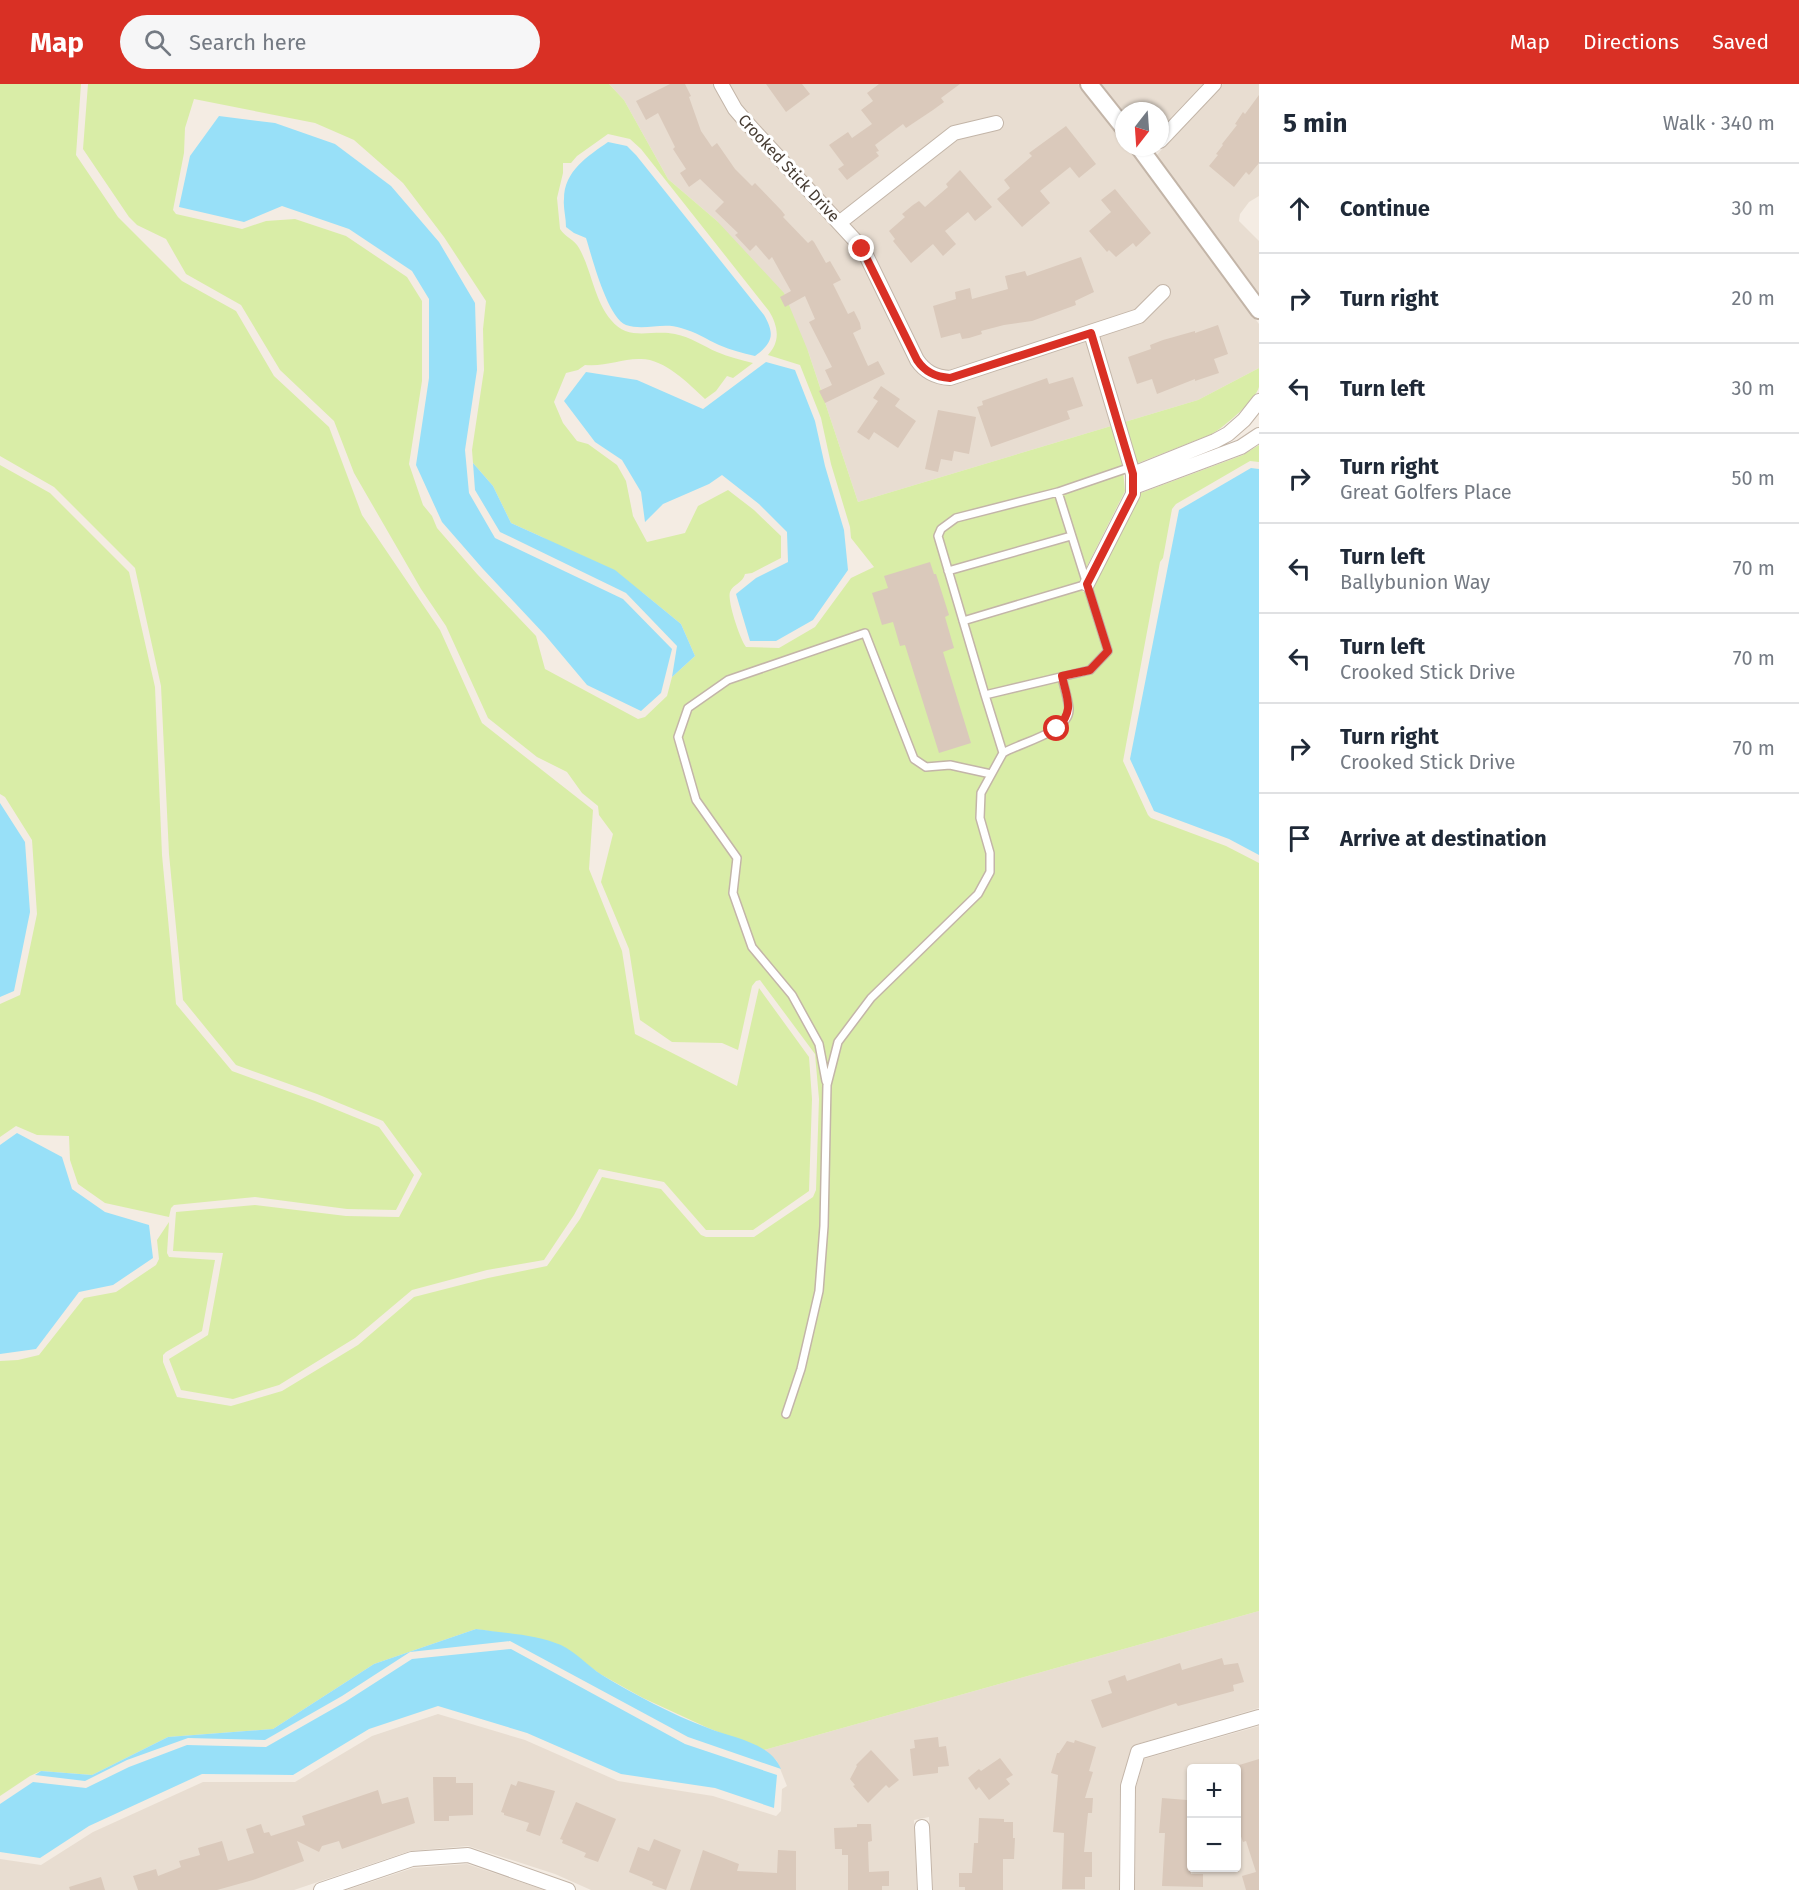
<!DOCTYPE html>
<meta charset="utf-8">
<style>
:root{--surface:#fff;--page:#f6f6f7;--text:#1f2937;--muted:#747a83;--line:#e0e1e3;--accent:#d93025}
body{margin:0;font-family:"Fira Sans",sans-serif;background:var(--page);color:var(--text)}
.controls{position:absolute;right:18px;bottom:18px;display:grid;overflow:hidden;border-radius:6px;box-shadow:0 2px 4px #0004}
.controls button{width:54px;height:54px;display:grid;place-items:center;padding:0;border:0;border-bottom:2px solid var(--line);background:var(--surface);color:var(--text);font:30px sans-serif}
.compass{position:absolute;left:1115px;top:18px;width:54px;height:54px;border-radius:50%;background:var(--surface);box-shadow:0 2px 4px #0004;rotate:197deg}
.stop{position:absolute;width:18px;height:18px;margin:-14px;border:4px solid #d93025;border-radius:50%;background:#fff}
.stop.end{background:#d93025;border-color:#fff;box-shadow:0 2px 6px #0008}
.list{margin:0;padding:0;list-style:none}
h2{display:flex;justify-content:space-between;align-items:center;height:78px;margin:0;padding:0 24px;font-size:26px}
h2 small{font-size:20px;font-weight:400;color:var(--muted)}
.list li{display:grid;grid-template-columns:39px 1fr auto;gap:18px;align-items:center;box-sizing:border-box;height:90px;padding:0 24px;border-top:2px solid var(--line)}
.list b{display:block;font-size:22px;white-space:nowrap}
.list p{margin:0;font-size:20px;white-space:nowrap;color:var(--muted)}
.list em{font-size:20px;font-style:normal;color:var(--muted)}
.icon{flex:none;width:33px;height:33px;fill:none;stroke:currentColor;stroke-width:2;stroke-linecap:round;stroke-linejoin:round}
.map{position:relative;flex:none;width:1259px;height:1806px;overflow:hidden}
header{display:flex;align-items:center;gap:36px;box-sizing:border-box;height:84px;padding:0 30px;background:var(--accent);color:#fff}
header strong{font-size:28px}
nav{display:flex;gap:33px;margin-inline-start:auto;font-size:21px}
.search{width:420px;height:54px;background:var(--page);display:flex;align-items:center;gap:15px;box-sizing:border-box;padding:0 21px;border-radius:33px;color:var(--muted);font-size:22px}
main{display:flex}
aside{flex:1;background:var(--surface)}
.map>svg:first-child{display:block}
.residential{fill:#e8ddd1;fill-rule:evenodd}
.green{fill:#d9eda7;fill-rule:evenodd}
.water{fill:#98e0f8}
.building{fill:#dac9bb}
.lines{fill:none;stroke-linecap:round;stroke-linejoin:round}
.service-casing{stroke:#c3b5a8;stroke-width:10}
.minor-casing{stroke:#c3b5a8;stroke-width:16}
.tertiary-casing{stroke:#c3b5a8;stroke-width:20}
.service{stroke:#fff;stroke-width:7}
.minor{stroke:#fff;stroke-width:14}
.tertiary{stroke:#fff;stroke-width:16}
.route{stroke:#d93025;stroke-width:8}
.labels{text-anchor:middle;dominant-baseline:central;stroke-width:6;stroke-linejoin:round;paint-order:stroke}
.street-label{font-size:16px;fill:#463c33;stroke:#fff}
</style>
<header>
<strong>Map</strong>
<div class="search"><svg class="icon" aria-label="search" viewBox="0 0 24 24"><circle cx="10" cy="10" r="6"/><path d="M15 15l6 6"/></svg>Search here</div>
<nav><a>Map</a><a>Directions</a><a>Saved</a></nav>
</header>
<main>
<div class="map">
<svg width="1259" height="1806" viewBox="0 0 1259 1806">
<rect width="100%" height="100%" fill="#f4ece3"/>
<!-- residential -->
<path class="residential" d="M609 0H1078L1124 58V63H1128L1140 78 1259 240V284L1198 316 858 418 808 267 717 137 668 95 624 16Z
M1100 0H1203L1160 45V27H1124V31Z
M1223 0H1259V112L1249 118 1240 130 1239 137 1259 157V212L1156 72Z
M1259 1527V1624L1137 1660 1131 1666 1120 1702 1119 1806H933L929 1733 914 1736 917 1806H591L555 1790 468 1762 410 1767 294 1806H0V1775L41 1781 93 1748 203 1698H295L372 1652 438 1630 525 1656 618 1697 713 1712 776 1732 781 1727 782 1705 787 1702 777 1677 764 1666Z
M1259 1642V1806H1135L1136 1703 1144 1675ZM1192 1684H1236V1784H1192Z
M467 1780 544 1806H347L413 1784Z"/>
<!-- green -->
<path class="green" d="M0 0H81L76 71 118 133 182 197 236 227 274 292 329 343 362 431 440 546 482 639 593 726 589 785 622 867 635 950 737 1002 759 904 809 973 812 1015 809 1107 753 1146H706L664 1098 599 1085 574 1131 544 1176 487 1186 412 1206 355 1254 279 1301 233 1315 181 1306 169 1275 208 1251 223 1169 173 1167 176 1128 255 1121 346 1132 399 1133 422 1090 383 1037 317 1010 236 981 183 916 169 770 161 602 135 484 54 403 0 372Z
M88 0H609L624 16 668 95 717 137 784 209 808 267 858 418 1198 316 1259 284C1259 290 1259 298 1259 303 1255 317 1225 342 1212 350L1123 385 1125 407 1076 504 1090 511 1141 409 1243 371 1259 361V378L1250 377 1176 420 1172 425 1163 474 1160 478 1123 677 1148 731 1151 734 1226 762 1259 779V1527L764 1666 708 1644 643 1614 600 1590 562 1562 538 1555 476 1545 374 1580 273 1645 168 1653 92 1691 41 1687 30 1692 0 1712V1277L18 1276 39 1271 84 1214 116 1208 156 1181 159 1175 157 1156 169 1138 167 1169 169 1173 215 1176 202 1247 166 1268 163 1271V1278L177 1313 231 1322 282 1307 358 1261 414 1213 488 1194 547 1182 580 1135 602 1093 661 1105 701 1151 706 1153H754L813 1113 816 1106 819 1015 815 970 760 896 756 897 752 902 738 966 722 959 672 958 640 936 629 865 601 798 613 750 599 731 598 722 582 709 567 688 537 673 488 634 446 542 421 505 354 389 334 337 280 286 241 221 186 190 166 155 137 141 129 133 83 65ZM194 15 315 39 354 56 403 99 444 153 486 217 483 245 484 286 472 366 473 379 493 402 511 439 542 453 643 509 681 540 695 572 672 593 667 612 645 633 638 635 545 585 536 552 477 490 437 444 432 432 423 421 409 380 422 297V217L407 193 346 152 295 135 266 137 242 145 176 130 173 126 184 69 185 44ZM608 50 630 55 641 65 769 227C778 242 781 257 768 271L800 281 821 334 831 380 850 443 851 454 874 483 851 494 815 543 779 564 746 563C740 555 727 517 730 508 733 500 743 499 745 490L752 489 781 474V452L754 426 728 406 698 422 685 449 647 458 633 432 626 397 617 381 588 360 577 357 563 339 554 318 566 289 578 286 585 281C606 283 623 274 641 275 665 275 689 300 705 315L716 307 727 292 733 294 753 279C741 276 729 273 717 268 703 262 691 253 675 250 652 245 628 258 611 236 594 216 592 187 579 164 575 156 565 153 560 145L557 114 563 89V79H571L577 72Z
M0 381 50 409 129 488 155 603 162 771 176 920 232 987 315 1017 379 1043 414 1091 396 1126 347 1125 255 1113 174 1121 171 1124 169 1133 105 1119 78 1100 70 1076 69 1052 37 1051 16 1042 0 1053V920L20 911 37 830 32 756 5 713 0 710Z"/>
<!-- water -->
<path class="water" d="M219 32 275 39 335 60 391 102 439 158 475 219 477 286 465 366 469 409 495 454 623 515 672 565 661 609 641 627 587 601 545 551 483 485 442 438 416 381 429 294V215L412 187 349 145 282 122 244 138 179 123 190 72Z
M608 58 627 62 636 71 764 231C775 250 773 259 755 272 742 269 731 266 719 261 706 255 696 248 681 244 663 238 644 247 626 241 607 233 592 173 586 154L574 149 566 143C566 133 563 124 564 115 564 87 588 72 608 58Z
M766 278 795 286 815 337 825 382 844 446 848 486 813 536 776 557H750L736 510 756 494 788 478 787 448 759 420 722 391 709 400 663 420 645 438 641 408 622 376 595 358 564 317 586 288 637 296 703 325Z
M473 379 493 402 511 439 615 486 681 540 695 572 672 593 677 562 626 509 500 448 475 406Z
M1251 384 1259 385V771L1229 755 1154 727 1130 675 1179 426Z
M0 719 25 758 30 828 14 907 0 913Z
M17 1049 62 1073 72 1105 105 1128 149 1141 153 1174 113 1201 79 1208 36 1265 0 1270V1061Z
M476 1545C503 1549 535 1550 561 1561 576 1568 588 1582 602 1591 635 1611 671 1630 708 1644 732 1654 770 1658 781 1685L688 1653 510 1557 410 1568 342 1612 265 1656 188 1654 127 1676 85 1697 35 1691 41 1687 92 1691 168 1653 273 1645 374 1580Z
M511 1565 685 1660 777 1691 774 1724 715 1704 621 1690 527 1649 438 1622 369 1645 293 1691 202 1690 89 1742 40 1774 0 1768V1720L33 1698 86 1704 129 1683 187 1661 266 1663 345 1618 412 1575Z"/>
<!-- building -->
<path class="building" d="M670 0H685L691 12 689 13 701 47 712 63 717 59 735 85 752 102 755 99 781 126 785 131 783 133 808 159 812 156 814 158 826 179 830 177 841 196 833 200 848 230 854 227 860 239 861 245 853 249 868 282 878 277 885 290 825 319 819 307 832 301 825 286 832 283 809 238 815 235 805 212 785 223 780 213 791 207 772 173 769 176 756 161 750 167 735 151 738 149 715 127 724 118 700 95 689 103 680 89 686 85 673 65 675 63 658 29 646 36 636 17Z
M766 0H802L810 10 786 28Z
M879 0H960L941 14 944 18 933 26 906 44 903 40 875 61 879 67 876 68 879 72 847 96 838 85 844 81 829 61 848 48 852 54 872 40 861 26 873 17 867 9Z
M1259 11V79L1249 91 1246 88 1234 103 1209 82 1218 71 1216 70 1223 61 1222 60 1237 41 1235 40 1243 28 1245 30Z
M1066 42 1096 80 1079 94 1070 83 1040 107 1050 119 1022 143 997 115 1010 104 1004 96 1032 72 1029 69Z
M960 86 992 123 975 137 968 128 945 147 956 160 943 172 933 160 911 179 893 157 895 155 889 147 905 133 902 130 913 121 919 117 925 123 948 103 946 100Z
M1115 105 1151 149 1136 163 1133 159 1116 173 1109 166 1107 168 1089 147 1111 128 1101 116Z
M1081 173 1094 208 1075 217 1076 221 1032 237 1004 241 981 247 982 250 969 254 962 255 960 249 941 254 933 222 956 215 955 208 970 204 972 215 1008 205 1005 192 1025 187 1027 192Z
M1218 241 1228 270 1214 275 1219 289 1195 297V295L1157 310 1152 295 1137 300 1128 273 1151 265 1150 261 1163 256 1195 247V249Z
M1073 293 1083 322 1067 327 1070 335 991 363 977 323 983 321 982 317 1047 294 1049 300Z
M881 302 900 315 895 322 916 337 898 364 874 348 869 356 857 348 878 317 873 314Z
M938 326 976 333 969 370 954 367 952 377 941 375 938 388 925 385Z
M930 478 934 490H936L949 531 945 533 954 564 943 568 971 659 939 669 905 561 900 562 893 538 882 541 872 509 888 504 884 492Z
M1222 1574 1224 1581 1238 1579 1244 1598 1233 1601 1234 1607 1178 1622 1176 1619 1102 1644 1091 1616 1112 1609 1108 1597 1125 1591 1127 1597 1180 1579 1182 1586Z
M938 1653 939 1663 946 1662 949 1682 938 1683V1689L913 1692 910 1665 915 1664 914 1656Z
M1075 1656 1096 1663 1089 1687 1093 1688 1085 1714H1093L1092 1729H1088L1084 1768H1092V1793H1085V1805H1062L1064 1749 1053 1748 1058 1691 1051 1689 1057 1669H1059L1067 1657 1074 1659Z
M871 1666 899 1696 889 1704 886 1701 868 1719 853 1702 855 1701 850 1695 857 1682 856 1681Z
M1000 1674 1013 1691 1006 1695 1010 1700 989 1716 979 1703 976 1706 968 1694 979 1685 981 1687Z
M1259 1675V1806H1246L1242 1792 1256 1788 1246 1757 1243 1758 1236 1738V1682Z
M433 1693H456V1699H473V1731L449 1732V1737H434Z
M518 1697 555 1707 540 1752 526 1747 529 1739 504 1731V1729L501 1728 511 1700 516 1702Z
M378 1706 382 1720 408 1713 415 1739 342 1765 339 1757 322 1762 319 1768 297 1757 304 1777 253 1796 217 1806H138L133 1792 156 1785 158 1792 181 1783 179 1777 200 1771 198 1764 222 1757 228 1777 254 1769 246 1745 261 1740 264 1749 269 1748 271 1752 305 1741 302 1732Z
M1162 1714 1187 1716V1722H1191V1742H1189L1187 1767 1191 1768V1790H1203V1803L1162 1802 1165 1749H1159Z
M576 1718 616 1735 598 1778 584 1773 586 1769 562 1759 563 1756 560 1755Z
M979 1734 1004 1735V1738H1013V1754H1015L1014 1775H1003V1806H965V1803H959V1789H972L974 1759H978Z
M857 1740H871L872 1757 868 1758 869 1788 889 1787V1802H882V1806H848V1771H842V1765H835L834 1744 857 1743Z
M654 1755 681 1766 666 1806 652 1801 653 1798 629 1788 638 1763 649 1767Z
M703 1766 739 1780 737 1787 777 1789 778 1766 796 1767V1806H690Z
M101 1793 105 1806H70L69 1803Z"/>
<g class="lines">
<defs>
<path id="service" d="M948 487 1071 452
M963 537 1087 500
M985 611 938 452 941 445 956 434 1058 408
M1003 669C1019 659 1070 648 1069 625 1068 614 1064 603 1062 593
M826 997 819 960 792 911 752 863 733 809 737 774 696 716 678 653 688 624 728 596 865 549 914 675 926 683 950 681 991 690
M786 1330 801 1285 819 1207 824 1142 827 1001 838 958 871 914 978 810 990 788V769L980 734 981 709 1003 669 985 611 1090 586 1108 567 1058 408 1131 383"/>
<path id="minor" d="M721 0 735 25 747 39 863 165 917 276C925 288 935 293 950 294L1139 232 1163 208
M1160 57 1214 0
M839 139 954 49 996 39
M1133 390 1215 357 1228 350 1244 336 1259 317
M1134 403 1241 363 1259 351
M1087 500 1133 410V390L1091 249
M922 1743 925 1806
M321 1806 412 1775 468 1771 568 1806
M1127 1806 1128 1702 1138 1668 1259 1633"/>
<path id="tertiary" d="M1089 0 1124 44
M1139 63 1259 226"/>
</defs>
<!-- service casing -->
<use href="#service" class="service-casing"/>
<!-- minor casing -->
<use href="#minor" class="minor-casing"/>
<!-- tertiary casing -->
<use href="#tertiary" class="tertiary-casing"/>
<!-- service -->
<use href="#service" class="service"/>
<!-- minor -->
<use href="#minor" class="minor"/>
<!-- tertiary -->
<use href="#tertiary" class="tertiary"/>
</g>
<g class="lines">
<!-- route -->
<path class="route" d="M862 165 917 276C925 288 935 293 950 294L1091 249 1133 390V410L1087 500 1108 567 1090 586 1062 592C1067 616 1075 625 1057 645"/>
</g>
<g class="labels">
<!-- street labels -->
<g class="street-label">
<text transform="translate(789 84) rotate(47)">Crooked Stick Drive</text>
</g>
</g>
</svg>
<div class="controls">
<button>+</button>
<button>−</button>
</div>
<svg class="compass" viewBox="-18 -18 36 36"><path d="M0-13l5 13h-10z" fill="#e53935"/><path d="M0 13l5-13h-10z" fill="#747a83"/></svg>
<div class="stop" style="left:1057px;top:645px"></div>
<div class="stop end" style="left:862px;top:165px"></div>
</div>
<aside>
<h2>5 min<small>Walk · 340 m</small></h2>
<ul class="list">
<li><svg class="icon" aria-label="ahead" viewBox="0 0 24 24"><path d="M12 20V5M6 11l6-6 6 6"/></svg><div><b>Continue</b></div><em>30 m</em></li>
<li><svg class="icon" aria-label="right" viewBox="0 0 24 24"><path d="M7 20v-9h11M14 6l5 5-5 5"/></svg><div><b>Turn right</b></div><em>20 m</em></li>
<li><svg class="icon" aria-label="left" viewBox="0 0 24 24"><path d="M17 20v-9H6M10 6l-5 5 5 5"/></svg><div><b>Turn left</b></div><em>30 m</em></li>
<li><svg class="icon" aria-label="right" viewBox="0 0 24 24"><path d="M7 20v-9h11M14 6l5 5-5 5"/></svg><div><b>Turn right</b><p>Great Golfers Place</p></div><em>50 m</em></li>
<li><svg class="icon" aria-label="left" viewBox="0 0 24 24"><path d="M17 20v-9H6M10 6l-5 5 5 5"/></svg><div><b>Turn left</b><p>Ballybunion Way</p></div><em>70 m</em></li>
<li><svg class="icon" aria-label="left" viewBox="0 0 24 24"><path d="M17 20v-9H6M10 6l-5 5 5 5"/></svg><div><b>Turn left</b><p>Crooked Stick Drive</p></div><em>70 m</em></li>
<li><svg class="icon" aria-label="right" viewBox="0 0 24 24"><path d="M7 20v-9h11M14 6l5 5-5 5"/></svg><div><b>Turn right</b><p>Crooked Stick Drive</p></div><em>70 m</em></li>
<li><svg class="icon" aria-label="arrive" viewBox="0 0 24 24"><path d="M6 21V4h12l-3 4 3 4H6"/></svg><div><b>Arrive at destination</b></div></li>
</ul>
</aside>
</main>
